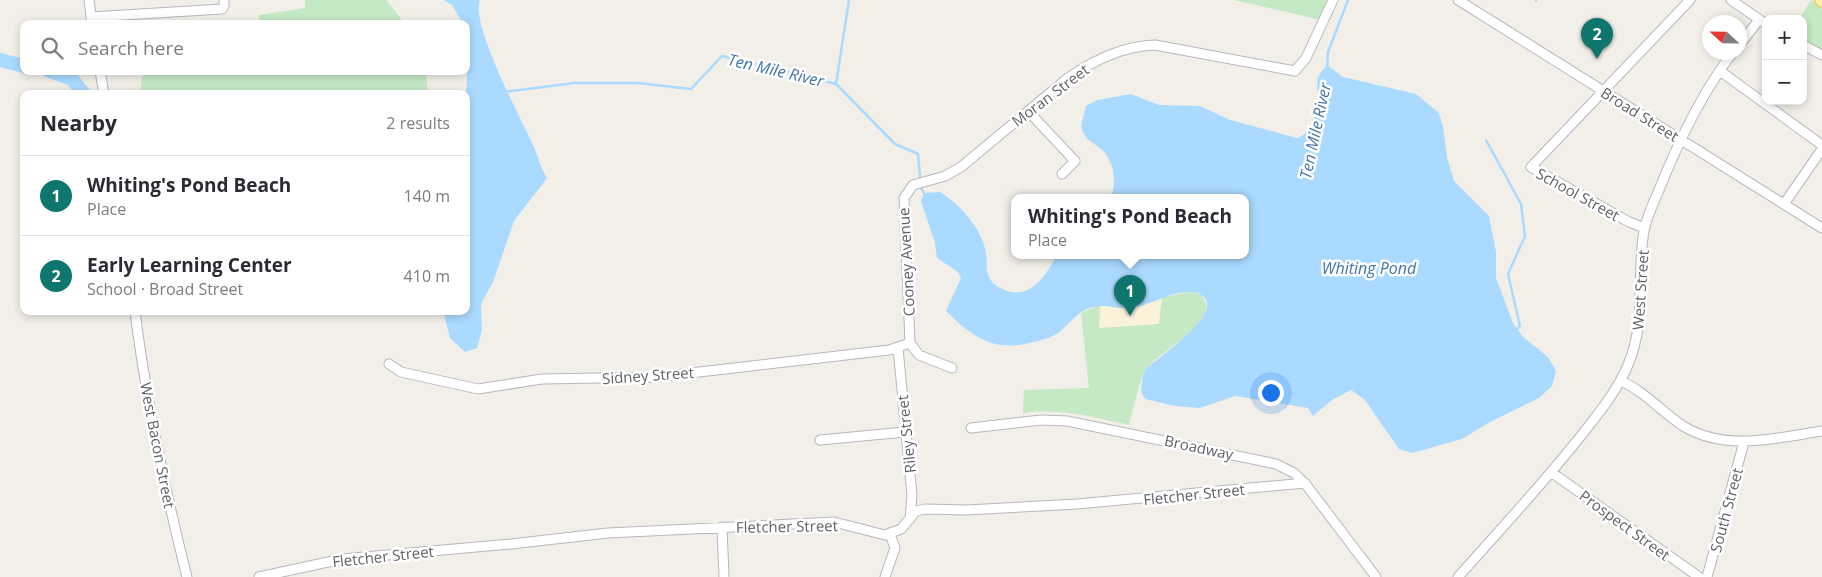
<!DOCTYPE html>
<meta charset="utf-8">
<style>
:root{--surface:#fff;--page:#f7f7f7;--text:#2b2b33;--muted:#7c7c81;--line:#e1e1e2;--accent:#0f766e}
body{margin:0;font-family:"Open Sans",sans-serif;background:var(--page);color:var(--text)}
.controls{position:absolute;right:15px;top:15px;display:grid;overflow:hidden;border-radius:10px;box-shadow:0 2px 8px #0003}
.controls button{width:45px;height:45px;display:grid;place-items:center;padding:0;border:0;border-bottom:1px solid var(--line);background:var(--surface);color:var(--text);font:25px sans-serif}
.compass{position:absolute;left:1702px;top:15px;width:45px;height:45px;border-radius:50%;background:var(--surface);box-shadow:0 2px 8px #0003;rotate:292deg}
.you{position:absolute;left:1270px;top:392px;width:18px;height:18px;margin:-12px;border:4px solid #fff;border-radius:50%;background:#1a73e8;box-shadow:0 0 0 8px #1a73e833}
.badge{display:grid;place-items:center;width:32px;height:32px;border-radius:50%;background:var(--accent);color:#fff;font-size:16px;font-weight:700}
.pin{position:absolute;translate:-50% -41px;filter:drop-shadow(0 1px 2px #0008)}
.pin::after{content:'';position:absolute;top:26px;width:18px;height:15px;background:inherit;clip-path:polygon(0 0,100% 0,50% 100%)}
.popup{position:absolute;left:1011px;top:194px;width:238px;height:65px;box-sizing:border-box;display:grid;place-content:center;border-radius:10px;background:var(--surface);filter:drop-shadow(0 1px 4px #0005);font-size:16px;white-space:nowrap;color:var(--muted)}
.popup b{font-size:19px;color:var(--text)}
.popup::after{content:'';position:absolute;left:50%;top:100%;margin-left:-10px;border:10px solid transparent;border-top-color:var(--surface)}
.list{margin:0;padding:0;list-style:none}
h2{display:flex;justify-content:space-between;align-items:center;height:65px;margin:0;padding:0 20px;font-size:21px}
h2 small{font-size:16px;font-weight:400;color:var(--muted)}
.list li{display:grid;grid-template-columns:32px 1fr auto;gap:15px;align-items:center;box-sizing:border-box;height:80px;padding:0 20px;border-top:1px solid var(--line)}
.list b{display:block;font-size:19px;white-space:nowrap}
.list p{margin:0;font-size:16px;white-space:nowrap;color:var(--muted)}
.list em{font-size:16px;font-style:normal;color:var(--muted)}
.icon{flex:none;width:28px;height:28px;fill:none;stroke:currentColor;stroke-width:2;stroke-linecap:round;stroke-linejoin:round}
.map{position:relative;flex:none;width:1822px;height:577px;overflow:hidden}
.search{position:absolute;background:var(--surface);box-shadow:0 2px 8px #0003;left:20px;top:20px;width:450px;height:55px;display:flex;align-items:center;gap:12px;box-sizing:border-box;padding:0 18px;border-radius:10px;color:var(--muted);font-size:19px}
.panel{position:absolute;background:var(--surface);box-shadow:0 2px 8px #0003;left:20px;top:90px;width:450px;height:225px;border-radius:10px}
.map>svg:first-child{display:block}
.green{fill:#c5e8c5}
.sand{fill:#fbf3d9}
.water{fill:#aadaff}
.lines{fill:none;stroke-linecap:round;stroke-linejoin:round}
.stream{stroke:#aadaff;stroke-width:2.5}
.river{stroke:#aadaff;stroke-width:14}
.minor-casing{stroke:#b5b8bc;stroke-width:11}
.major-casing{stroke:#f2c960;stroke-width:14}
.minor{stroke:#fff;stroke-width:9}
.major{stroke:#fff2af;stroke-width:11}
.labels{text-anchor:middle;dominant-baseline:central;stroke-width:5;stroke-linejoin:round;paint-order:stroke}
.street-label{font-size:15px;fill:#5f6368;stroke:#fff}
.water-label{font-size:16px;font-style:italic;fill:#4174aa;stroke:#fff}
</style>
<div class="map">
<svg width="1822" height="577" viewBox="0 0 1822 577">
<rect width="100%" height="100%" fill="#f1efe8"/>
<!-- green -->
<path class="green" d="M305 0H386L405 24H260L259 15 305 8Z
M1234 0H1335L1333 14 1326 21Z
M1811 0 1822 9V50L1803 39V19H1799Z
M185 71H426L428 94H140L142 77 146 74Z
M1192 292 1202 295 1207 307C1197 337 1165 347 1146 369 1140 377 1132 414 1129 425 1093 417 1060 408 1023 413L1024 390 1089 388 1081 313 1100 305 1137 307 1162 297Z"/>
<!-- sand -->
<path class="sand" d="M1162 297 1159 324 1099 328 1100 305 1137 307Z"/>
<!-- water -->
<path class="water" d="M444 0H480C470 24 520 116 532 143 538 155 540 167 547 178L514 221 493 282 481 304 482 330 477 348 465 352 450 338 443 311H466V94L469 48 466 24H463L452 5Z
M1328 66 1343 77 1416 94 1439 113 1443 127 1447 157 1454 181 1489 216 1496 252V278L1513 323 1523 337 1548 357 1556 371 1552 386 1539 398 1488 423 1462 439 1412 453 1399 449 1364 399 1351 390 1332 400 1313 416 1308 408 1235 396 1200 408 1175 406 1145 399 1141 391C1142 385 1142 373 1146 369 1157 358 1233 309 1198 293 1174 288 1154 305 1132 308 1116 310 1102 302 1087 309 1075 314 1068 326 1058 333 1049 339 1039 341 1029 343 993 352 971 336 946 311L961 278 958 272 937 258 935 243 921 201 924 193 940 192C961 205 982 229 986 253 988 262 985 271 990 279 993 285 1000 288 1005 290 1031 301 1047 273 1057 255H1245V197H1111C1117 184 1114 159 1101 149 1091 141 1084 139 1081 126L1086 106 1097 100 1131 94 1159 105 1200 106 1230 120 1297 138C1312 133 1318 112 1318 97 1318 91 1316 84 1318 78 1320 72 1323 69 1328 66Z"/>
<g class="lines">
<!-- stream -->
<path class="stream" d="M1536 1V0
M1327 68 1328 52 1348 0
M836 84 849 0
M504 92 574 83H638L691 89 722 56 836 84 895 144 918 154 921 188 925 195
M1486 140 1521 204 1525 236 1508 274 1520 326 1516 330"/>
<!-- river -->
<path class="river" d="M0 60 24 66
M49 71 72 79 84 94"/>
<defs>
<path id="minor" d="M89 0 92 24
M1458 0 1822 228
M1731 0 1766 24
M91 17 222 9 224 6V0
M1740 44 1759 20
M1803 45 1822 55
M100 71 104 94
M1720 71 1822 145
M1028 111 1075 161 1062 174
M1784 204 1822 149
M1645 228 1629 222 1531 167 1690 0
M135 311C146 400 165 490 187 577
M898 348 912 495 910 519
M389 364 401 372 478 389 542 379 656 377 889 350 910 343
M952 368 919 355 910 343 904 198 913 185 945 176 961 167 1068 78C1094 60 1123 46 1155 45L1295 71 1306 58 1333 0
M1621 381C1644 391 1662 412 1683 426 1726 452 1776 438 1822 431
M971 428 1041 420 1067 421 1276 464 1294 473 1307 486 1376 577
M820 440 905 432
M1551 472 1699 577
M722 527 724 577
M259 577 342 559 511 544 608 533 834 522 885 535 901 529 916 511 925 509 966 510 1077 504 1305 483
M885 577 895 548 890 534
M1458 577C1499 531 1541 486 1580 437 1598 414 1616 393 1628 365 1647 320 1636 277 1644 231 1647 215 1655 200 1661 185 1680 138 1702 93 1733 52
M1707 577 1744 442"/>
<path id="major" d="M1821 0 1822 1"/>
</defs>
<!-- minor casing -->
<use href="#minor" class="minor-casing"/>
<!-- major casing -->
<use href="#major" class="major-casing"/>
<!-- minor -->
<use href="#minor" class="minor"/>
<!-- major -->
<use href="#major" class="major"/>
</g>
<g class="labels">
<!-- street labels -->
<g class="street-label">
<text transform="translate(1050 95) rotate(-37)">Moran Street</text>
<text transform="translate(1640 114) rotate(32)">Broad Street</text>
<text transform="translate(1578 194) rotate(29)">School Street</text>
<text transform="translate(906 262) rotate(-93)">Cooney Avenue</text>
<text transform="translate(1640 290) rotate(-86)">West Street</text>
<text transform="translate(648 375) rotate(-4)">Sidney Street</text>
<text transform="translate(906 434) rotate(-96)">Riley Street</text>
<text transform="translate(158 445) rotate(79)">West Bacon Street</text>
<text transform="translate(1199 447) rotate(12)">Broadway</text>
<text transform="translate(1194 494) rotate(-6)">Fletcher Street</text>
<text transform="translate(1726 510) rotate(-75)">South Street</text>
<text transform="translate(1625 525) rotate(36)">Prospect Street</text>
<text transform="translate(787 526) rotate(-1)">Fletcher Street</text>
<text transform="translate(383 556) rotate(-6)">Fletcher Street</text>
</g>
<!-- water labels -->
<g class="water-label">
<text transform="translate(776 70) rotate(13)">Ten Mile River</text>
<text transform="translate(1315 131) rotate(-78)">Ten Mile River</text>
<text x="1369" y="268">Whiting Pond</text>
</g>
</g>
</svg>
<div class="controls">
<button>+</button>
<button>−</button>
</div>
<svg class="compass" viewBox="-18 -18 36 36"><path d="M0-13l5 13h-10z" fill="#e53935"/><path d="M0 13l5-13h-10z" fill="#7c7c81"/></svg>
<div class="you"></div>
<div class="pin badge" style="left:1130px;top:316px">1</div>
<div class="popup"><b>Whiting's Pond Beach</b>Place</div>
<div class="pin badge" style="left:1597px;top:59px">2</div>
<div class="search"><svg class="icon" aria-label="search" viewBox="0 0 24 24"><circle cx="10" cy="10" r="6"/><path d="M15 15l6 6"/></svg>Search here</div>
<section class="panel">
<h2>Nearby<small>2 results</small></h2>
<ul class="list">
<li><span class="badge">1</span><div><b>Whiting's Pond Beach</b><p>Place</p></div><em>140 m</em></li>
<li><span class="badge">2</span><div><b>Early Learning Center</b><p>School · Broad Street</p></div><em>410 m</em></li>
</ul>
</section>
</div>
